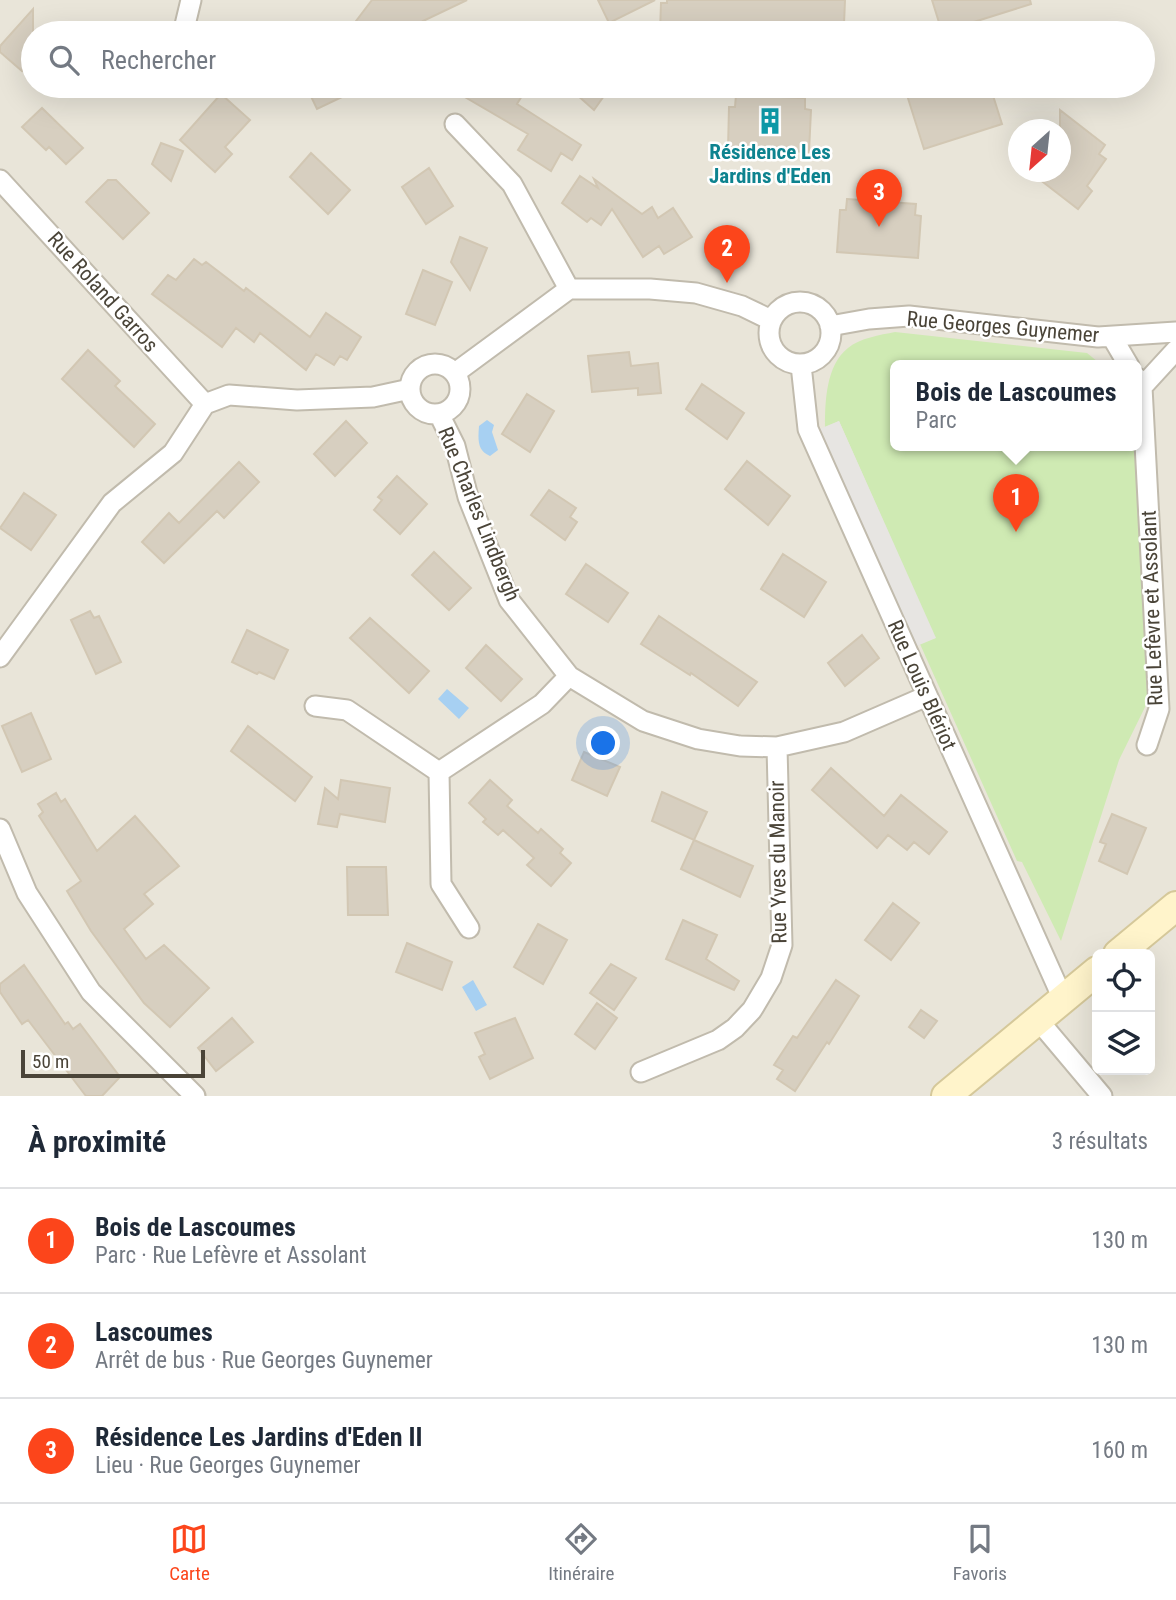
<!DOCTYPE html>
<html lang="fr">
<meta charset="utf-8">
<style>
:root{--surface:#fff;--page:#f2f2f3;--text:#1f2937;--muted:#747a83;--line:#e0e1e3;--accent:#fc451b}
body{margin:0;font-family:"Roboto Condensed",sans-serif;background:var(--page);color:var(--text)}
.controls{position:absolute;right:21px;bottom:21px;display:grid;overflow:hidden;border-radius:10px;box-shadow:0 7px 28px #0002}
.controls button{width:63px;height:63px;display:grid;place-items:center;padding:0;border:0;border-bottom:2px solid var(--line);background:var(--surface);color:var(--text);font:35px sans-serif}
.compass{position:absolute;left:1008px;top:119px;width:63px;height:63px;border-radius:50%;background:var(--surface);box-shadow:0 7px 28px #0002;rotate:207deg}
.scale{position:absolute;left:21px;bottom:18px;width:184px;box-sizing:border-box;padding-left:7px;border:4px solid #4a4438;border-top:0;font-size:19px;line-height:24px;white-space:nowrap;color:#4a4438;-webkit-text-stroke:5px #fff;paint-order:stroke}
.you{position:absolute;left:604px;top:744px;width:24px;height:24px;margin:-18px;border:5px solid #fff;border-radius:50%;background:#1a73e8;box-shadow:0 0 0 10px #1a73e833}
.badge{display:grid;place-items:center;width:46px;height:46px;border-radius:50%;background:var(--accent);color:#fff;font-size:23px;font-weight:700}
.pin{position:absolute;translate:-50% -58px;filter:drop-shadow(0 2px 4px #0008)}
.pin::after{content:'';position:absolute;top:37px;width:24px;height:21px;background:inherit;clip-path:polygon(0 0,100% 0,50% 100%)}
.popup{position:absolute;left:890px;top:360px;width:252px;height:91px;box-sizing:border-box;display:grid;place-content:center;border-radius:10px;background:var(--surface);filter:drop-shadow(0 2px 5px #0005);font-size:23px;white-space:nowrap;color:var(--muted)}
.popup b{font-size:26px;color:var(--text)}
.popup::after{content:'';position:absolute;left:50%;top:100%;margin-left:-14px;border:14px solid transparent;border-top-color:var(--surface)}
.list{margin:0;padding:0;list-style:none}
h2{display:flex;justify-content:space-between;align-items:center;height:91px;margin:0;padding:0 28px;font-size:30px}
h2 small{font-size:23px;font-weight:400;color:var(--muted)}
.list li{display:grid;grid-template-columns:46px 1fr auto;gap:21px;align-items:center;box-sizing:border-box;height:105px;padding:0 28px;border-top:2px solid var(--line)}
.list b{display:block;font-size:26px;white-space:nowrap}
.list p{margin:0;font-size:23px;white-space:nowrap;color:var(--muted)}
.list em{font-size:23px;font-style:normal;color:var(--muted)}
.icon{flex:none;width:38px;height:38px;fill:none;stroke:currentColor;stroke-width:2;stroke-linecap:round;stroke-linejoin:round}
.map{position:relative;flex:none;width:1176px;height:1096px;overflow:hidden}
.search{position:absolute;background:var(--surface);box-shadow:0 7px 28px #0002;left:21px;right:21px;top:21px;height:77px;display:flex;align-items:center;gap:18px;box-sizing:border-box;padding:0 24px;border-radius:38px;color:var(--muted);font-size:26px}
.sheet{height:406px;background:var(--surface)}
nav{display:flex;justify-content:space-around;align-items:center;box-sizing:border-box;height:98px;border-top:2px solid var(--line);background:var(--surface);font-size:19px;color:var(--muted)}
nav a{display:grid;justify-items:center;gap:4px}
nav .on{color:var(--accent)}
.map>svg:first-child{display:block}
.residential{fill:#e9e5d9;fill-rule:evenodd}
.green{fill:#cfeab3}
.parking{fill:#e7e5e2}
.water{fill:#a7d0f2}
.building{fill:#d7cfc0;stroke:#d2c7b3;stroke-width:2}
.lines{fill:none;stroke-linecap:round;stroke-linejoin:round}
.street-casing{stroke:#c1bbad;stroke-width:23}
.secondary-casing{stroke:#d5c89a;stroke-width:32}
.street{stroke:#fff;stroke-width:19}
.secondary{stroke:#fff4cb;stroke-width:28}
.labels{text-anchor:middle;dominant-baseline:central;stroke-width:5;stroke-linejoin:round;paint-order:stroke}
.culture-label{font-size:21px;font-weight:bold;fill:#0d838f;stroke:#fff}
.street-label{font-size:21px;fill:#4a4438;stroke:#fff}
</style>
<div class="map">
<svg width="1176" height="1096" viewBox="0 0 1176 1096">
<rect width="100%" height="100%" fill="#f5f3eb"/>
<!-- residential -->
<path class="residential" d="M0 0H1176V1096H0ZM33 33H1143V86H33ZM1018 130H1060V172H1018ZM895 366H1137V446H895ZM1097 954H1150V1070H1097Z"/>
<!-- green -->
<path class="green" d="M895 332 1087 353 1103 366H895V446H1137L1150 697 1119 760 1061 941 1022 862 1017 861 920 644 935 638 839 421 825 427C825 402 826 365 848 348 860 338 880 335 895 332Z"/>
<!-- parking -->
<path class="parking" d="M839 421 936 638 907 650 810 433Z"/>
<!-- water -->
<path class="water" d="M487 420 494 425 492 432 498 450 490 456C477 451 478 439 479 426Z
M447 689 469 708 459 719 438 699Z
M473 980 487 1005 476 1011 462 987Z"/>
<!-- building -->
<path class="building" d="M372 0H467L423 21 425 25 407 33H347Z
M598 0H655L609 23Z
M667 0H845L844 24 790 22V29L742 27 741 33H660L661 3H667Z
M932 0H1030L1031 4 942 32Z
M33 9V59L22 71 0 52V46Z
M306 86H365L317 109Z
M446 86H528L517 104 581 145 572 160 561 153 551 171 518 150 528 134Z
M567 86H611L594 110Z
M926 86H990L1002 124 924 149 906 92Z
M221 94 250 120 225 147 232 154 215 172 180 140Z
M736 95 805 98V109L811 110 809 152 728 149 729 107H735Z
M42 108 83 148 66 164 49 147 46 150 22 127Z
M1060 110 1105 145 1099 154 1106 159 1087 186 1092 191 1078 209 1030 172H1060Z
M161 143 183 151 171 181 152 164Z
M311 153 350 190 328 214 290 177Z
M429 168 453 206 426 224 402 187Z
M580 176 598 188 594 179 642 214 652 207 658 218 673 208 692 237 664 254 659 246 643 257 612 209 601 225 591 218 587 222 562 203Z
M108 180H116L149 213 123 239 86 202Z
M847 199 916 204 915 215 921 216 918 258 837 252 840 210H846Z
M460 237 487 248 470 290 451 262Z
M194 259 202 265 206 262 244 291 246 288 310 337 326 313 361 337 347 360 340 356 334 365 316 354 306 370 260 333 254 342 236 328 222 347 152 294 168 275 176 280Z
M423 270 452 282 435 325 406 314Z
M88 350 120 381 115 386 155 424 134 447 62 379Z
M629 352 631 366 658 363 661 393 638 395V388L592 392 588 356Z
M702 384 744 413 727 439 686 409Z
M527 394 554 411 530 452 502 434Z
M346 421 367 443 335 476 314 454Z
M747 461 790 496 768 525 725 489Z
M239 462 259 482 224 518 217 511 164 563 142 542 169 513 179 523Z
M397 476 427 504 400 534 374 510 382 500 378 497Z
M549 490 576 508 570 517 577 522 565 540 531 515Z
M24 493 56 515 31 550 0 528Z
M434 552 471 588 449 610 412 575Z
M783 554 826 582 804 617 761 589Z
M586 564 628 593 608 622 566 594Z
M90 611 94 618 99 616 121 662 96 674 71 620Z
M659 616 757 682 738 706 691 673 690 675 641 644Z
M370 618 429 671 409 693 350 638Z
M247 630 288 650 274 679 259 672 257 674 232 662Z
M862 635 879 658 845 686 828 663Z
M486 645 522 679 501 701 466 668Z
M31 713 51 759 22 772 2 726Z
M248 726 312 777 295 801 231 751Z
M584 752 620 767 607 796 572 780Z
M831 768 884 816 901 795 947 832 929 854 914 842 907 850 888 835 877 848 812 790Z
M341 780 390 788 385 822 340 814 337 827 318 824 325 788 338 799Z
M490 780 512 800 507 806 538 833 541 829 563 849 560 853 571 863 551 886 527 865 534 858 503 830 498 835 483 822 486 819 469 803Z
M662 792 707 812 694 840 652 821Z
M56 793 61 802 65 799 97 851 135 816 179 866 144 894 153 904 124 929 146 959 164 945 209 988 170 1027 144 1003 91 931 67 891 81 881 39 816 43 812 38 804Z
M1112 814 1146 828 1127 874 1099 861 1106 844 1100 842Z
M694 840 753 866 740 897 681 869Z
M347 867H386L388 915H348Z
M893 903 919 923 891 960 865 940Z
M683 920 717 935 706 959 739 981 734 990 666 959Z
M538 924 567 940 543 984 514 967Z
M407 943 452 962 442 990 396 972Z
M611 964 636 978 614 1010 590 993Z
M24 965 65 1024 68 1022 73 1029 80 1024 120 1077 102 1096H86L28 1020 22 1024 0 992V984Z
M836 980 859 996 829 1044 827 1042 795 1091 777 1079 783 1070 774 1065 793 1036 797 1038Z
M597 1003 617 1018 595 1049 575 1034Z
M921 1010 937 1021 924 1038 909 1027Z
M232 1018 253 1042 216 1071 198 1048Z
M515 1018 533 1058 490 1079 479 1057 485 1054 475 1033Z"/>
<g class="lines">
<defs>
<path id="street" d="M185 25 191 0
M455 124 512 184 569 289
M0 180 205 404
M769 333a31 31 0 1 1 62 0a31 31 0 1 1-62 0Z
M830 326 869 319 909 316 1098 337 1176 332
M1112 337 1129 366
M410 389a25 25 0 1 1 50 0a25 25 0 1 1-50 0Z
M801 365 808 429 1063 999
M455 373 569 289H650L696 293 742 306 771 320
M1137 378 1142 387 1159 709 1147 745
M1142 387 1176 350
M439 414 455 446 468 497 509 600 569 676 643 721 698 739 740 746 777 747 844 732 927 696
M0 657 112 503 173 453 205 404 229 395 297 400 373 397 410 389
M315 706 347 710 439 772
M0 829 27 893 91 992 195 1096
M469 928 441 884 439 772 542 704 569 676
M1038 1020 1102 1096
M641 1072 718 1040 735 1028 752 1010 771 978 782 945 777 747"/>
<path id="secondary" d="M1118 954 1176 906
M946 1096 1097 971"/>
</defs>
<!-- street casing -->
<use href="#street" class="street-casing"/>
<!-- secondary casing -->
<use href="#secondary" class="secondary-casing"/>
<!-- street -->
<use href="#street" class="street"/>
<!-- secondary -->
<use href="#secondary" class="secondary"/>
</g>
<!-- icons -->
<defs>
<symbol id="building-bare" viewBox="-9 -9 18 18"><path d="M-4-6H4V6H1V3H-1V6H-4ZM-2.5-4.3h1.7v1.8h-1.7ZM.8-4.3h1.7v1.8H.8ZM-2.5-1h1.7V.8h-1.7ZM.8-1h1.7V.8H.8Z" fill="#0f9aa8" stroke="#fff" stroke-width="2.5" paint-order="stroke"/></symbol>
</defs>
<g fill-rule="evenodd">
<use href="#building-bare" x="751" y="102" width="38" height="38"/>
</g>
<g class="labels">
<!-- culture labels -->
<g class="culture-label">
<text x="770" y="152">Résidence Les<tspan x="770" dy="24">Jardins d'Eden</tspan></text>
</g>
<!-- street labels -->
<g class="street-label">
<text transform="translate(103 292) rotate(48)">Rue Roland Garros</text>
<text transform="translate(1003 327) rotate(5)">Rue Georges Guynemer</text>
<text transform="translate(479 514) rotate(68)">Rue Charles Lindbergh</text>
<text transform="translate(1152 608) rotate(-92)">Rue Lefèvre et Assolant</text>
<text transform="translate(922 685) rotate(66)">Rue Louis Blériot</text>
<text transform="translate(778 862) rotate(-91)">Rue Yves du Manoir</text>
</g>
</g>
</svg>
<div class="controls">
<button><svg class="icon" aria-label="locate" viewBox="0 0 24 24"><circle cx="12" cy="12" r="6"/><path d="M12 2v4M12 18v4M2 12h4M18 12h4"/></svg></button>
<button><svg class="icon" aria-label="layers" viewBox="0 0 24 24"><path d="M12 4l9 5-9 5-9-5zM3 14l9 5 9-5"/></svg></button>
</div>
<svg class="compass" viewBox="-18 -18 36 36"><path d="M0-13l5 13h-10z" fill="#e53935"/><path d="M0 13l5-13h-10z" fill="#747a83"/></svg>
<div class="scale">50 m</div>
<div class="you"></div>
<div class="pin badge" style="left:1016px;top:532px">1</div>
<div class="popup"><b>Bois de Lascoumes</b>Parc</div>
<div class="pin badge" style="left:727px;top:283px">2</div>
<div class="pin badge" style="left:879px;top:227px">3</div>
<div class="search"><svg class="icon" aria-label="search" viewBox="0 0 24 24"><circle cx="10" cy="10" r="6"/><path d="M15 15l6 6"/></svg>Rechercher</div>
</div>
<section class="sheet">
<h2>À proximité<small>3 résultats</small></h2>
<ul class="list">
<li><span class="badge">1</span><div><b>Bois de Lascoumes</b><p>Parc · Rue Lefèvre et Assolant</p></div><em>130 m</em></li>
<li><span class="badge">2</span><div><b>Lascoumes</b><p>Arrêt de bus · Rue Georges Guynemer</p></div><em>130 m</em></li>
<li><span class="badge">3</span><div><b>Résidence Les Jardins d'Eden II</b><p>Lieu · Rue Georges Guynemer</p></div><em>160 m</em></li>
</ul>
</section>
<nav>
<a class="on"><svg class="icon" aria-label="map" viewBox="0 0 24 24"><path d="M3 6l6-2 6 2 6-2v14l-6 2-6-2-6 2zM9 4v14M15 6v14"/></svg>Carte</a>
<a><svg class="icon" aria-label="directions" viewBox="0 0 24 24"><path d="M12 3l9 9-9 9-9-9zM9 14v-3h6M13 9l2 2-2 2"/></svg>Itinéraire</a>
<a><svg class="icon" aria-label="saved" viewBox="0 0 24 24"><path d="M7 4h10v16l-5-4-5 4z"/></svg>Favoris</a>
</nav>
